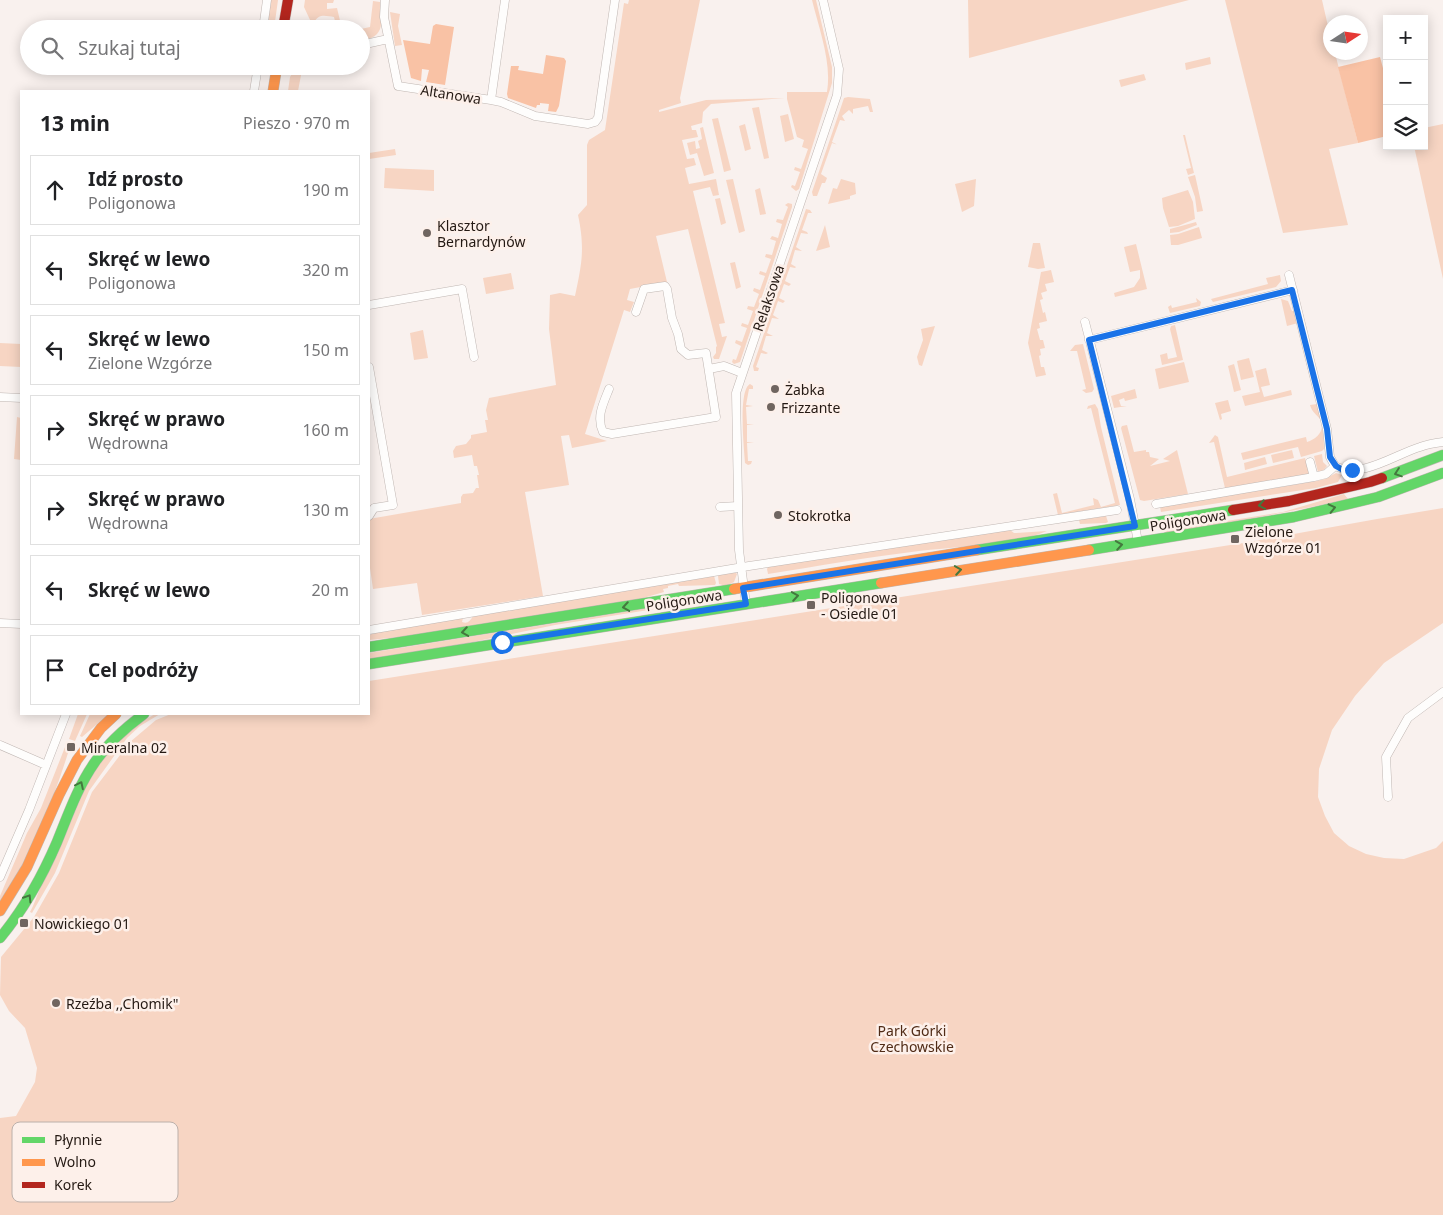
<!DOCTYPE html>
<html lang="pl">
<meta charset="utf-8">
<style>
:root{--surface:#fff;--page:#f6f6f6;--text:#202124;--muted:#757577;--line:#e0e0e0}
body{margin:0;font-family:"Noto Sans",sans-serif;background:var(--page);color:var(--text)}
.controls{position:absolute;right:15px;top:15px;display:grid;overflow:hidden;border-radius:0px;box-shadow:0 2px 12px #0003}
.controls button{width:45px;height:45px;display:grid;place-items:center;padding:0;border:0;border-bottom:1px solid var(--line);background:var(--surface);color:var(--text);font:25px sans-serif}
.compass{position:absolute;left:1323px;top:15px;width:45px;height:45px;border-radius:50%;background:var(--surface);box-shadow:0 2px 12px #0003;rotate:78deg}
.stop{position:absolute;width:15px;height:15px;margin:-11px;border:4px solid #1a73e8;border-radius:50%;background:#fff}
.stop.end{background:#1a73e8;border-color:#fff;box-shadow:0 1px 5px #0008}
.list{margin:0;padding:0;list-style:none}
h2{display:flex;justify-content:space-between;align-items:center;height:65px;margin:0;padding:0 20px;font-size:21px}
h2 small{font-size:16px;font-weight:400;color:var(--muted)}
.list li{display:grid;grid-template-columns:32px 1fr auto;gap:15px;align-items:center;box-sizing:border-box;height:70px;margin:0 10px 10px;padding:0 10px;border:1px solid var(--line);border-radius:0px}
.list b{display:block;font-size:19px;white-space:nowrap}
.list p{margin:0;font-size:16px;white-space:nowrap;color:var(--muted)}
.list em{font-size:16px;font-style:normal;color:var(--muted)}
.icon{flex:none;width:28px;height:28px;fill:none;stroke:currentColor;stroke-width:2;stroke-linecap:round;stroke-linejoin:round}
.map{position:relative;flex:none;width:1443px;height:1215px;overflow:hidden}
.search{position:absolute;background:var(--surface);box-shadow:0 2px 12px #0003;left:20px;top:20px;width:350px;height:55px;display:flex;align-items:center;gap:12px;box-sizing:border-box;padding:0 18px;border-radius:28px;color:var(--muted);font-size:19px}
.panel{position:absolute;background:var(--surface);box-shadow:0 2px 12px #0003;left:20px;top:90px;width:350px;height:625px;border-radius:0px}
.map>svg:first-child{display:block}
.green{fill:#f7d5c3}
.forest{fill:#f9c2a5}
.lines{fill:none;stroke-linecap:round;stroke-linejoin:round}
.street-casing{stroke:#c0b7b3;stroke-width:9}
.fast-casing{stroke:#c0b7b3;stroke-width:11}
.slow-casing{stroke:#c0b7b3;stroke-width:11}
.jam-casing{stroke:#c0b7b3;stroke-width:11}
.street{stroke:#fefdfc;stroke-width:8}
.fast{stroke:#63d668;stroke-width:10}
.slow{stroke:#ff974d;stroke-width:10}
.jam{stroke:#b3261e;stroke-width:10}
.oneway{stroke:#44783e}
.route{stroke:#1a73e8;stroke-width:6}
.poi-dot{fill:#6f6560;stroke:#fdf0ea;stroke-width:2}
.labels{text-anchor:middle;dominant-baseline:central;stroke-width:5;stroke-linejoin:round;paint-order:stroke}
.street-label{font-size:14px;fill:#241913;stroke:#fdf0ea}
.poi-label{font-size:14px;fill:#241913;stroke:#fdf0ea;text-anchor:start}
.park-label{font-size:14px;fill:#502b16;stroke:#fdf0ea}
.key{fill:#fdf0ea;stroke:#bcb0aa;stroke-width:1}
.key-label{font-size:14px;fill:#241913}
</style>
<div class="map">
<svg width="1443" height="1215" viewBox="0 0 1443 1215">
<rect width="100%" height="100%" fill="#f9f1ee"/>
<!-- green -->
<path class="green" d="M271 0H278L274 29H267Z
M305 0H334L333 3H327V9L337 8 342 29H337L334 17C326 16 318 13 314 23L311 22 304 7Z
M629 0H700L680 98 681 103 659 110V112L706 100 785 98 711 104 703 112 702 123 691 126 692 130H696L698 137 682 140 687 159 694 158 696 165 685 168 689 184 716 179 719 195 713 196 710 187 693 191 725 323 719 324 722 337 727 336 719 359H714L713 357 716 353V347L717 346 688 229 656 236 667 282 630 289 627 300 634 302 630 312 624 310 585 434 607 441 572 448 569 435 561 436 569 485 525 492 543 596 422 615 417 583 373 589 369 561V519L461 503V497L463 494 473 493 476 488H479L477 475H479L477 466H474L472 455 454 458 453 451 456 446 466 444 471 438V435L487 432 485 420H488L486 410 489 398 556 385 549 329 550 295 560 293 575 296C582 263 585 248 578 215L587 205V145L589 140 605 130 624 3 628 4Z
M812 0H816L832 67V83L799 189 796 191 791 187 792 185 795 186 800 172 794 170 795 167 801 169 808 149 802 147 804 140 797 137 787 99V92H827C832 62 819 29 812 0Z
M968 0H1189L969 58Z
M1225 0H1322L1330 35V52L1335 53 1358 143 1329 149 1348 225 1283 233Z
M373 1 380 2C381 17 386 34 368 39L361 37V29L370 27Z
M390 12 400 14 398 26 402 45 395 46Z
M1210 57 1211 64 1186 70 1185 63Z
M297 66 320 67 302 70 298 91H288L290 77Z
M1144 74 1146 80 1121 87 1119 80Z
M848 97 870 99 873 112H870L868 106 853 109V114L849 110 842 116 845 121 840 120 832 142 838 145 832 143 821 174 827 178 825 183H822L817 196H813L812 192 841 107 844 98Z
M759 107 769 158 764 159 752 108Z
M788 114 794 139 785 142 780 116Z
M718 118 731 170 724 172 712 119Z
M745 124 751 149 745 151 739 126Z
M1443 124V279L1414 146H1424V128Z
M703 127 714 173 704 176 697 153 690 155 687 143 695 141 696 149 700 148 698 141 702 139 700 128Z
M1183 135H1185L1194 173 1188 175 1186 169 1191 168Z
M395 149 396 155 369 159V153Z
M385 168 434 170V191L384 188Z
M1195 175 1203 211 1197 212 1195 197 1188 177Z
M733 179 745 231 739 233 726 180Z
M841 179 855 183 856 194 850 196V199L828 204 833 188 837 189Z
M976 179 974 206 962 212 955 184Z
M760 188 766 214 760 215 755 190Z
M1188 190 1193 202 1195 219 1178 226 1169 227 1163 208 1162 198Z
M720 198 726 223 721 225 715 199Z
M788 203 792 204V207L740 362 734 364 732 362 733 359 736 360 741 346 735 343 736 340 742 342 747 328 741 326 742 323 748 325 753 311 747 309 748 306 754 307 759 294 753 291 754 288 760 290 765 276 759 274 760 271 766 273 771 259 765 257 766 254 772 255 776 241 770 239 772 236 778 238 782 224 776 222 777 219 783 220 788 207 785 205Z
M806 209 810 210 812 213H808L802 230 807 232 808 234 801 233 796 247 802 251 795 250 791 264 796 267 795 268 790 267 785 281 791 284 789 286 784 284 779 298 785 301 783 303 778 301 773 315 779 319 772 318 767 333 773 336H766L762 350 768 353 766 354 761 353 756 367 759 368 758 371H754L753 366Z
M1196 222 1197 225 1179 232 1170 233V229Z
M825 225 830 247 816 251Z
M1199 227 1202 238 1178 245H1171L1170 235 1178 234Z
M1033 243H1040L1045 268 1038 269 1028 267Z
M1136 244 1147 289 1115 297 1114 293 1134 287 1140 278V270L1130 272 1124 247Z
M735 262 741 287 736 289 730 263Z
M1051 270 1054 282 1045 284 1047 291 1041 293 1043 299 1040 300 1043 313 1045 312 1047 321 1039 323 1040 328 1037 329 1040 340H1043L1045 348 1040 349 1041 355 1039 356 1041 367H1044L1046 375 1036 377 1028 343 1041 272Z
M511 273 514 289 486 294 483 278Z
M1280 275 1281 281 1276 287 1213 302 1211 299 1268 284 1266 278Z
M1196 298 1201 302 1200 306 1170 313 1168 307 1171 305 1172 308 1197 302Z
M1281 299 1288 301 1292 311H1295L1298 323 1287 326Z
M1175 325 1183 360 1162 365 1160 355 1167 353 1168 359 1177 357 1170 329 1171 326Z
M935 326 922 366 919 365 917 357 923 340 921 329Z
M423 330 428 358 414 360 410 333Z
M0 343 21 344V367L0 366Z
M1083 344 1094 389 1092 392 1086 393 1082 390 1086 389 1077 351H1070L1075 345Z
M1249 358 1254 377 1241 380 1237 361Z
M1184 362 1189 382 1159 389 1155 369Z
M1234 364 1241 390 1234 392 1228 366Z
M1266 368 1270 385 1261 387 1264 397 1291 390 1292 395 1245 406 1242 396 1260 392 1255 371Z
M750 384 753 386V389H749L746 405 753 406 746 407 747 424H754L747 425V442L754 443H747L748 461H752L751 464 748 465 745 463C744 448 738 390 750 384Z
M1135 389 1137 398 1125 401 1124 398 1119 400 1121 406H1127L1114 408 1111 396Z
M1228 400 1231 411 1221 414 1222 419 1220 420 1215 403Z
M1095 404 1098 409 1101 427 1120 505 1058 515 1053 494 1057 493 1062 513 1094 505 1093 498 1098 500 1101 507 1115 503 1091 408 1087 409 1088 406Z
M1317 404C1321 419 1324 433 1324 449L1322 451 1301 457 1298 447 1243 460 1241 453 1306 437 1307 442C1317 439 1326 430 1320 419 1316 414 1312 412 1310 405Z
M17 417 21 418V460L14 459Z
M1127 425 1134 452 1146 450V452H1149L1150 457 1159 459 1150 466 1170 461 1163 459 1177 450 1188 494 1144 501 1140 500 1121 428 1122 426Z
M1215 435 1218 437 1227 477 1305 458 1310 474 1225 488 1214 442 1209 443Z
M1292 450 1294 458 1273 463 1271 455Z
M1322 454 1323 462 1327 466 1323 471 1318 472 1314 456Z
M1265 457 1267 464 1245 470 1244 463Z
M1336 473 1342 475 1338 482 1316 488 1161 512 1160 507 1316 481 1325 479Z
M1344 494 1348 499C1287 513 1226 523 1164 533V531L1283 512Z
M1443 508V623L1384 663 1355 696 1332 730 1319 769 1318 797 1325 816 1334 833 1349 846 1366 854 1384 858 1404 859 1436 848 1443 841V1215H0V1118L16 1116 35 1082 37 1068 25 1028 9 1011 0 995 1 957 34 917 59 873 92 792 130 742 156 720 171 714H369V681L1243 543 1377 519Z
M1106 516 1108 522 1106 523 1080 524 1079 520Z
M1010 530 1014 533 1047 531C1012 546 958 546 919 551 869 557 818 566 768 574L767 569 768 567 793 563Z
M734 571 737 574 734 582 726 586 719 584 718 576 719 574Z
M714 576 716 583 715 585 679 586 678 584 668 586V588L663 589 664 592 633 601 411 636 369 640V636L374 632 463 618 462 622C468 624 470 621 473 616Z
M717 597V599L555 625 468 643 369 659V653Z
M78 714H87L75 741 69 739Z
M90 714H109L82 737 80 736Z
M155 714H160L140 726 127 738 89 791 55 873 32 913 30 912C34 905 36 898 39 891 45 878 52 866 58 853 83 793 95 748 155 714Z
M67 742 70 743 67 751 68 753C52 804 30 858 0 903V896L27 833 41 808Z"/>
<!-- forest -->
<path class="forest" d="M436 24 454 27 445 85 426 82 429 70 422 69 421 81 411 78 403 40 430 44 433 26Z
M546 55 564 58 566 61 559 106 556 112 548 111 549 104 540 103V105H537L536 108 508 98 507 94 511 66H519L518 70 543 74Z
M1380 57 1387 83V136L1358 143 1338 67Z"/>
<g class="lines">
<defs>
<path id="street" d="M385 0 384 17 398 86 491 100 501 102 535 116 588 124 595 122 598 118 615 0
M263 29 267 0
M361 45 388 39
M254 91 258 66
M491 100 505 0
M1289 275 1327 429 1330 457 1335 466
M369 305 462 289 474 357
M1085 322 1130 499 1138 542
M1089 340 1293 290
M369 367 393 505 374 508 369 516
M709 369 724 366 742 373
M609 389C603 404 596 417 603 432L612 434 716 417 706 353 688 355 681 349 678 334 672 318 667 289 665 286 644 289 636 312
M0 397 21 398
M1310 462 1314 477
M1335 466C1362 479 1394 455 1420 447 1428 444 1435 443 1443 442
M1156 504 1314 477 1326 474 1335 466
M720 507 738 506
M746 604 739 550 736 393 837 95 839 69 823 0
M0 623 21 624
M369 630 749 566 1117 510
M0 745 46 765
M1388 797 1386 757 1408 718 1443 692
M0 877 29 810 66 714"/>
<path id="fast" d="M1382 478 1443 455
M977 550 1233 510
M1089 550 1294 517 1378 497 1443 473
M369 647 734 589
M369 664 881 583
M0 938C24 909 42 877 57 842 68 815 78 786 95 762 108 743 125 728 144 714"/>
<path id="slow" d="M273 91 277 66
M881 583 1089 550
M734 589 977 550
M0 911 27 867 59 795 77 760 101 728 116 714"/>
<path id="jam" d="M283 29 288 0
M1233 510 1289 501 1370 482 1382 478"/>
</defs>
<!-- street casing -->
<use href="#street" class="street-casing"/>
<!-- fast casing -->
<use href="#fast" class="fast-casing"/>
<!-- slow casing -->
<use href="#slow" class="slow-casing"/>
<!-- jam casing -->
<use href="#jam" class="jam-casing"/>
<!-- street -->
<use href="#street" class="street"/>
<!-- fast -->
<use href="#fast" class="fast"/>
<!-- slow -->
<use href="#slow" class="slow"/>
<!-- jam -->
<use href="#jam" class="jam"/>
</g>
<!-- one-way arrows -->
<defs><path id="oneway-chevron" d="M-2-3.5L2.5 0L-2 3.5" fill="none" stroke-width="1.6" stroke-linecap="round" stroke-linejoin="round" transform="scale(1.25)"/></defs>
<g class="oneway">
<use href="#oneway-chevron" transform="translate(1398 473) rotate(161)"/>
<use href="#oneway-chevron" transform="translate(1262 505) rotate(170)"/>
<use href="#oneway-chevron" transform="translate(1332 508) rotate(-13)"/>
<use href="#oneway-chevron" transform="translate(1119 545) rotate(-9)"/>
<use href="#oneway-chevron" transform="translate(958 570) rotate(-9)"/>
<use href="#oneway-chevron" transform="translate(795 596) rotate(-9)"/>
<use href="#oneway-chevron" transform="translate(626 607) rotate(171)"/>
<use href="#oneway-chevron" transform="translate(465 632) rotate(171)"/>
<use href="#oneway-chevron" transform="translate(80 785) rotate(-64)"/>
<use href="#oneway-chevron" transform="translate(28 898) rotate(-58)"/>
</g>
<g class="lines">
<!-- route -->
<path class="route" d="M502 642 746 604 743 588 1135 526 1089 340 1292 290 1327 429 1330 457 1336 466 1343 470H1352"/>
</g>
<!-- markers -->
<g class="poi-dot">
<circle cx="427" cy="233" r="5"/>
<circle cx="775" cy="389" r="5"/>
<circle cx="771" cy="407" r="5"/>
<circle cx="778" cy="515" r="5"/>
<rect x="1230" y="534" width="10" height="10" rx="2.5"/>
<rect x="806" y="600" width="10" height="10" rx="2.5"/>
<rect x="66" y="742" width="10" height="10" rx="2.5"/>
<rect x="19" y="918" width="10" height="10" rx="2.5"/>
<circle cx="56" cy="1003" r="5"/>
</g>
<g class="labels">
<!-- street labels -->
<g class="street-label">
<text transform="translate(451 94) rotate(9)">Altanowa</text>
<text transform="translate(768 298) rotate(-71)">Relaksowa</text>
<text transform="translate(1188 520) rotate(-9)">Poligonowa</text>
<text transform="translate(684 600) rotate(-9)">Poligonowa</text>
</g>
<!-- poi labels -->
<g class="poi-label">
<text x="437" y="225">Klasztor<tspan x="437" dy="16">Bernardynów</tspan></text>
<text x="785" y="389">Żabka</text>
<text x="781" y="407">Frizzante</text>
<text x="788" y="515">Stokrotka</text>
<text x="1245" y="531">Zielone<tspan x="1245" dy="16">Wzgórze 01</tspan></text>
<text x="821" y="597">Poligonowa<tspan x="821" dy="16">- Osiedle 01</tspan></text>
<text x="81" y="747">Mineralna 02</text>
<text x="34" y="923">Nowickiego 01</text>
<text x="66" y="1003">Rzeźba ,,Chomik"</text>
</g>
<!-- park labels -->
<g class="park-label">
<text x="912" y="1030">Park Górki<tspan x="912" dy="16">Czechowskie</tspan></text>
</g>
</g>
<!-- legend -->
<rect x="12" y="1122" width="166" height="80" rx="8" class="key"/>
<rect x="22" y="1137" width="23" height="6" fill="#63d668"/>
<rect x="22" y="1159" width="23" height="7" fill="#ff974d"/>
<rect x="22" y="1182" width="23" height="6" fill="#b3261e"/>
<g class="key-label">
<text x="54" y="1145">Płynnie</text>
<text x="54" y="1167">Wolno</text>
<text x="54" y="1190">Korek</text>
</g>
</svg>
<div class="controls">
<button>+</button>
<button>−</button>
<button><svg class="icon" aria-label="layers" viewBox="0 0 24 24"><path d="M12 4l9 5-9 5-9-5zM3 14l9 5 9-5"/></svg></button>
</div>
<svg class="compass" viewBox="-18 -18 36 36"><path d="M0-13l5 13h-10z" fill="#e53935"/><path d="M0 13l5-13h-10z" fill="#757577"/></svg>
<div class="stop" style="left:502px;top:642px"></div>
<div class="stop end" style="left:1352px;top:470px"></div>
<div class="search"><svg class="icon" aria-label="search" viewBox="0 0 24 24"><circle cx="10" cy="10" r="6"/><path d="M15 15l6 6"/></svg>Szukaj tutaj</div>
<section class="panel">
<h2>13 min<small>Pieszo · 970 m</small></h2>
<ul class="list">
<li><svg class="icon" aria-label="ahead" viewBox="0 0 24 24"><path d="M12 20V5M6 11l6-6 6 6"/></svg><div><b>Idź prosto</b><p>Poligonowa</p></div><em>190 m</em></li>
<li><svg class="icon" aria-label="left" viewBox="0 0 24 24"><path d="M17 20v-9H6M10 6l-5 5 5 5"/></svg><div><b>Skręć w lewo</b><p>Poligonowa</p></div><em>320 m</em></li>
<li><svg class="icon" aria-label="left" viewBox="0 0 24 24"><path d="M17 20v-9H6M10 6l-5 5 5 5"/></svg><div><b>Skręć w lewo</b><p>Zielone Wzgórze</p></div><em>150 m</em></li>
<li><svg class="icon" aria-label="right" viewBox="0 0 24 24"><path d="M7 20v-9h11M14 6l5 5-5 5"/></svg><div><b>Skręć w prawo</b><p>Wędrowna</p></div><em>160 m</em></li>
<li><svg class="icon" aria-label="right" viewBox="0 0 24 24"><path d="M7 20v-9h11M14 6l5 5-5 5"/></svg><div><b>Skręć w prawo</b><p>Wędrowna</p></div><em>130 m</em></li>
<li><svg class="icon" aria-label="left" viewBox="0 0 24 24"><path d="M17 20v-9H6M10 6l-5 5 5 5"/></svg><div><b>Skręć w lewo</b></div><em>20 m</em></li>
<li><svg class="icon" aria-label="arrive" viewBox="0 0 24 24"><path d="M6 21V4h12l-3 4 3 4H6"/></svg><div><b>Cel podróży</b></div></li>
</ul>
</section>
</div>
